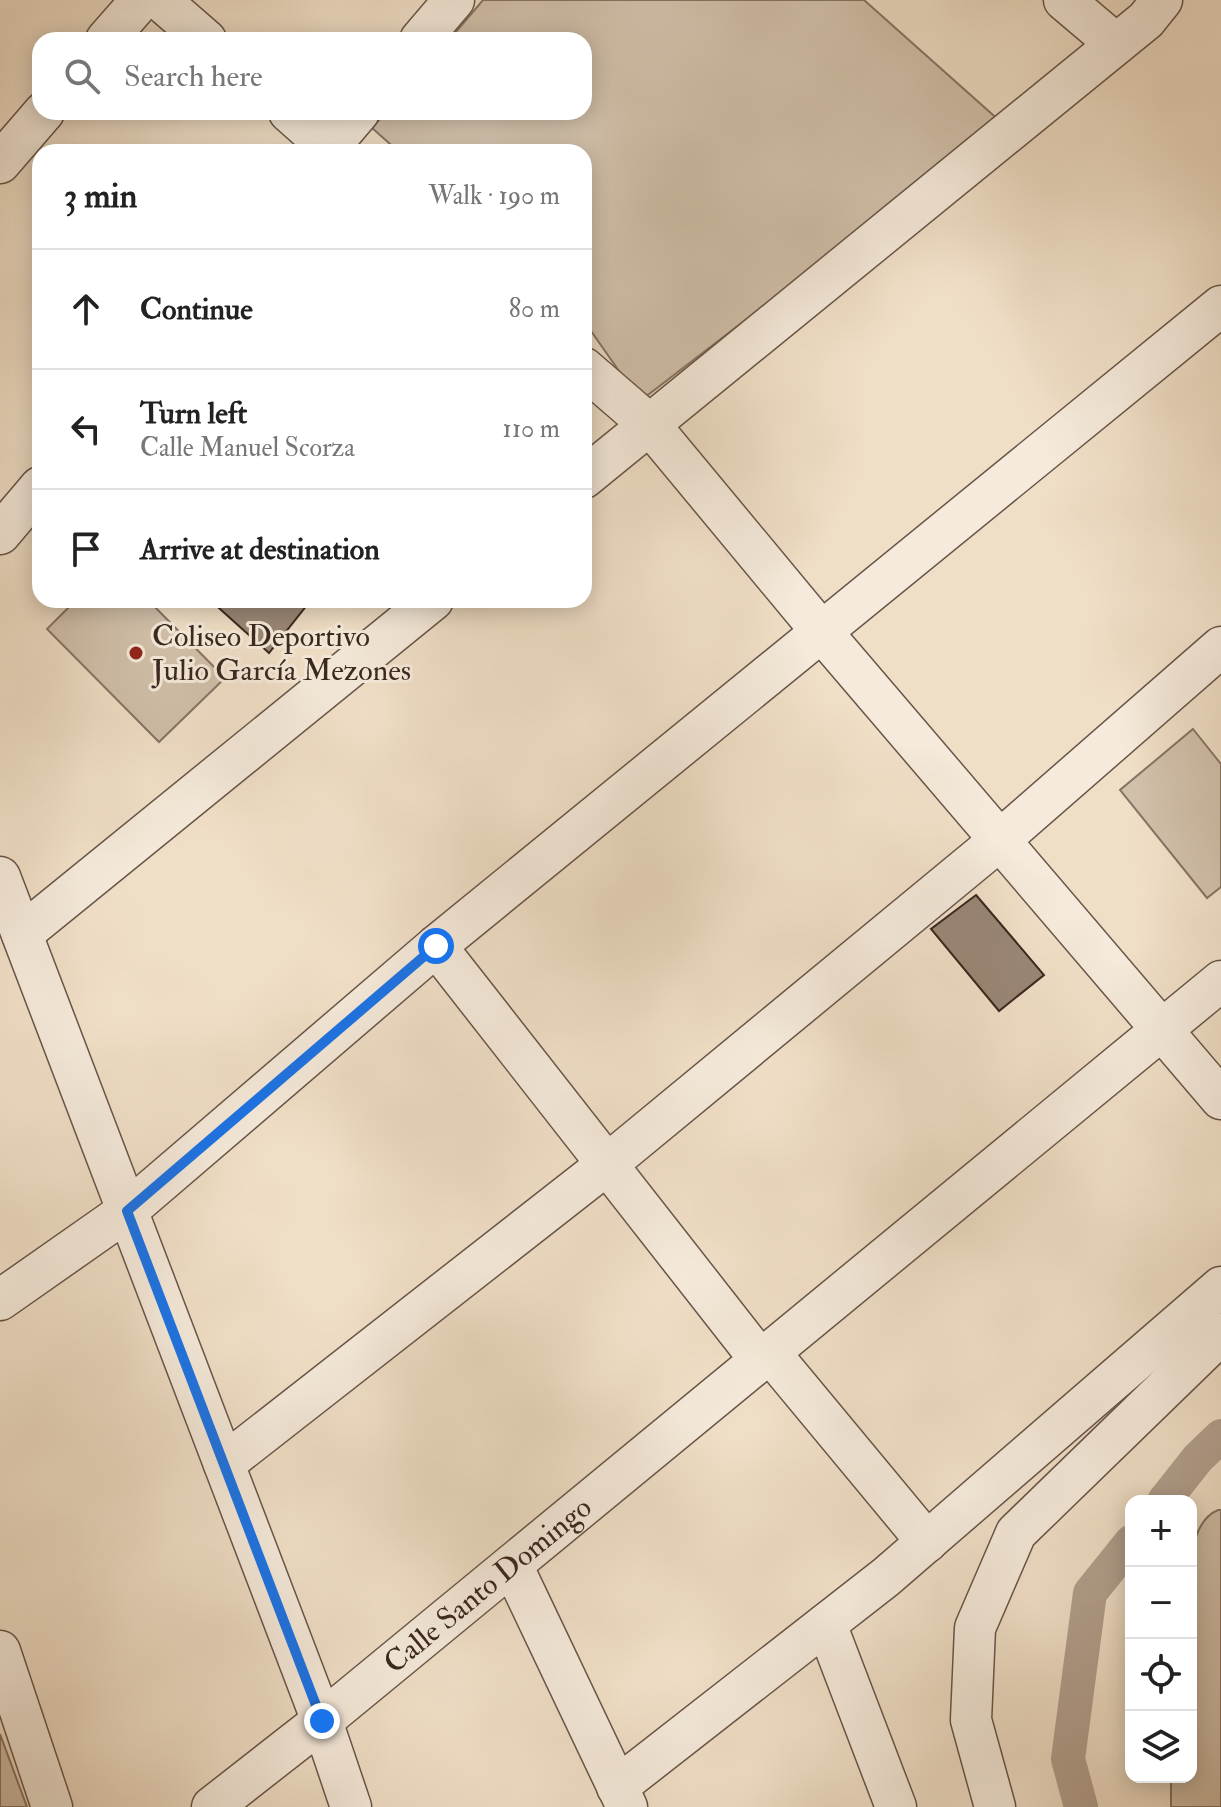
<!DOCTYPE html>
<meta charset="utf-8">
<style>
:root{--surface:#fff;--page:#f2f2f2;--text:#222;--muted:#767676;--line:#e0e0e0}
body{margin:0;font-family:"IM FELL Double Pica",serif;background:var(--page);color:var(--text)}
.controls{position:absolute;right:24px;bottom:24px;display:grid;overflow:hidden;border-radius:16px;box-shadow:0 4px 20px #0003}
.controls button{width:72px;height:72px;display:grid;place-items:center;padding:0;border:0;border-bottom:2px solid var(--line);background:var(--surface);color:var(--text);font:40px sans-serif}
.stop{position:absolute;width:24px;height:24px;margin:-18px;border:6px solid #1a73e8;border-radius:50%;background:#fff}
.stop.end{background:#1a73e8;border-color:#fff;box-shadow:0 2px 8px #0008}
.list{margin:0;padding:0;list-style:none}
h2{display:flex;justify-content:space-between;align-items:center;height:104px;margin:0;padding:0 32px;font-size:34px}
h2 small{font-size:26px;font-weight:400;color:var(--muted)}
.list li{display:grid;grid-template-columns:52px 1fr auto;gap:24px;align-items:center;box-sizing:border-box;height:120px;padding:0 32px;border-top:2px solid var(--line)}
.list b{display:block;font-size:30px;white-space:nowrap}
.list p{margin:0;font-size:26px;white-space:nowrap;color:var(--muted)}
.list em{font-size:26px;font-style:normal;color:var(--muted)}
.icon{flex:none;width:44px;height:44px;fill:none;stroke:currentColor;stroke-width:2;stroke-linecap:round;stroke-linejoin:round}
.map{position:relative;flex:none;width:1221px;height:1807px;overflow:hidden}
.search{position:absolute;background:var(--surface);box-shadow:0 4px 20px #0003;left:32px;top:32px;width:560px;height:88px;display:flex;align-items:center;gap:20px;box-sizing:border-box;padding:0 28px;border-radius:24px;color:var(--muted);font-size:30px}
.panel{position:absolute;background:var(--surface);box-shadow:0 4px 20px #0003;left:32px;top:144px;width:560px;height:464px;border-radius:24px}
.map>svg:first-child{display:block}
.green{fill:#d1c0aa;stroke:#867464;stroke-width:2}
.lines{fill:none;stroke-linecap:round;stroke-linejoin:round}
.canal{stroke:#b2a08e;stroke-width:34}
.building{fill:#998776;stroke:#3a271f;stroke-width:2}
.minor-casing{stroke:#685549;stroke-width:43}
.minor{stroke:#f5eadb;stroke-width:40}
.route{stroke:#1a73e8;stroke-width:10}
.poi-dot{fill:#8f2418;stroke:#f5eadb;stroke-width:3}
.labels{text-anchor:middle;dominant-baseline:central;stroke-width:6;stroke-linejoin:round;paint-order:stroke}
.poi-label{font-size:30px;fill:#3a271f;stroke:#f5eadb;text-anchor:start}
.street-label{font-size:30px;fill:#3a271f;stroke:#f5eadb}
</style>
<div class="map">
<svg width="1221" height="1807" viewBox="0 0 1221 1807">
<rect width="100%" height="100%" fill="#f0dfc7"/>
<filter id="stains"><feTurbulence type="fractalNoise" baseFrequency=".0025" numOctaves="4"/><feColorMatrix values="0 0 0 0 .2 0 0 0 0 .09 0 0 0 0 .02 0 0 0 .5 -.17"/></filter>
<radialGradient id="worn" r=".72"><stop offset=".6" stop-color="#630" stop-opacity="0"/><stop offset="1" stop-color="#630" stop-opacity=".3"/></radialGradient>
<!-- green -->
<path class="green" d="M483 0H864L1002 123 640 401 584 321V152H399L372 128 386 112H584V40H449Z
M76 600H148L225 678 159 742 47 629Z
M1193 729 1221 764V887L1207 898 1120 790Z
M1218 1510H1221V1807H1171V1777H1191V1644L1193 1643 1191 1639C1191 1604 1180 1526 1218 1510Z
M0 1734 27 1807H0Z"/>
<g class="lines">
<!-- canal -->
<path class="canal" d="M1164 1501 1198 1458 1221 1436
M1081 1807 1068 1759 1090 1593 1131 1542"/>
</g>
<!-- building -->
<path class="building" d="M210 600H311L269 653Z
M976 895 1044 975 999 1011 931 929Z"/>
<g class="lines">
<defs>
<g id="minor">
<path d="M160 0 206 40"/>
<path d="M1064 0 1116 44"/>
<path d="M106 40 141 0"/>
<path d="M420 40 454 0"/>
<path d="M289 112 334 152"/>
<path d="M325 152 359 112"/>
<path d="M0 163 44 112"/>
<path d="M584 368 650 425 821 631 1221 1099"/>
<path d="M584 478 1146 20 1162 0"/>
<path d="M0 534 40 487"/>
<path d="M0 877 322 1721 351 1807"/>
<path d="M22 934 433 600"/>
<path d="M436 946 761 1361"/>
<path d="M0 1300 127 1211 436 946 1221 306"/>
<path d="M771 1354 927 1542"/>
<path d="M224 1464 605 1166 1000 840 1221 647"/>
<path d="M512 1565 627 1807"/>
<path d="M826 1624 896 1807"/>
<path d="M0 1651 52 1807"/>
<path d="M617 1787 886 1577 1221 1287"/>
<path id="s1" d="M212 1807 322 1721 1221 981"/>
<path d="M995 1807 971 1720 975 1628 1016 1533 1221 1334"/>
</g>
</defs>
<!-- minor casing -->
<use href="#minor" class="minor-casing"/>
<!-- minor -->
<use href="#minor" class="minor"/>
</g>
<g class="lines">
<!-- route -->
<path class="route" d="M322 1721 127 1211 436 946"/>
</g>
<!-- markers -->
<circle class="poi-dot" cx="136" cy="653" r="8"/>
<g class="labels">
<!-- poi labels -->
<g class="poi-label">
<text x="152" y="636">Coliseo Deportivo<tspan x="152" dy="34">Julio García Mezones</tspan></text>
</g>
<!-- street labels -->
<g class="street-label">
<text stroke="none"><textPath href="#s1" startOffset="354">Calle Santo Domingo</textPath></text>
</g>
</g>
<rect width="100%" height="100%" filter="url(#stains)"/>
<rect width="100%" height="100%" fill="url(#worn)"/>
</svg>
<div class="controls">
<button>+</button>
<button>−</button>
<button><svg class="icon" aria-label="locate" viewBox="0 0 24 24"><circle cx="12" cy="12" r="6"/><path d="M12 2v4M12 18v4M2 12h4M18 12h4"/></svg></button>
<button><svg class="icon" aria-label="layers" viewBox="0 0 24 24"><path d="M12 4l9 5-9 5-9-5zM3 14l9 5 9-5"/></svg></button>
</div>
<div class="stop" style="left:436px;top:946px"></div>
<div class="stop end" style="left:322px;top:1721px"></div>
<div class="search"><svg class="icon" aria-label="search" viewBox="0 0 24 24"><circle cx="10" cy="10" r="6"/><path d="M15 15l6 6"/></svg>Search here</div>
<section class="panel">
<h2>3 min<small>Walk · 190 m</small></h2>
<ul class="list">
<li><svg class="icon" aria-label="ahead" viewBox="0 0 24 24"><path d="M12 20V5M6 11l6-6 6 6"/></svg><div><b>Continue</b></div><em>80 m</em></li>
<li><svg class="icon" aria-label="left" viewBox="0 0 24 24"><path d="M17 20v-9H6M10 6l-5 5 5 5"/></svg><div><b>Turn left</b><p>Calle Manuel Scorza</p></div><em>110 m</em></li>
<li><svg class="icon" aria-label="arrive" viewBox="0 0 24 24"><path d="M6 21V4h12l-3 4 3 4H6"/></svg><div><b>Arrive at destination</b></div></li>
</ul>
</section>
</div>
